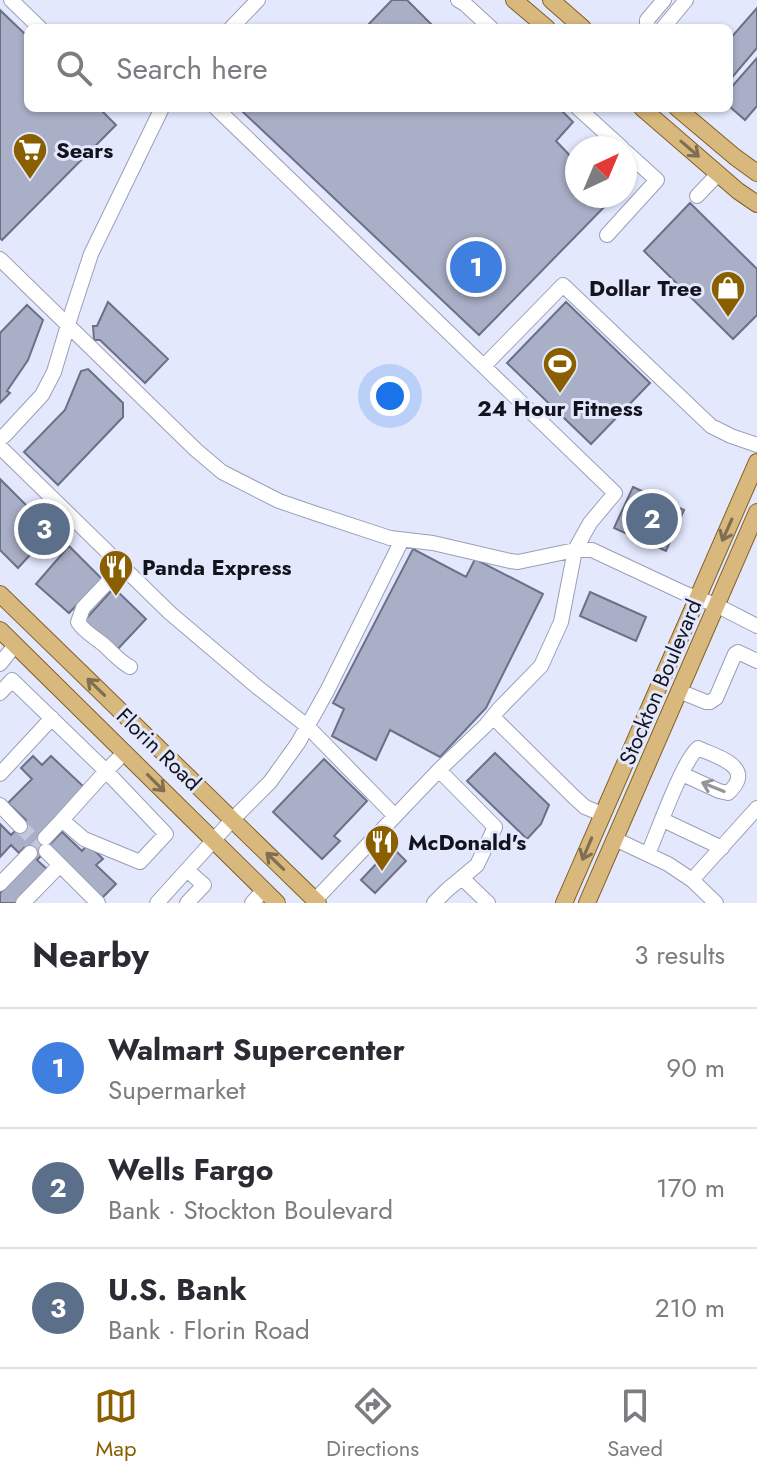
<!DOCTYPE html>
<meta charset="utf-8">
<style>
:root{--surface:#fff;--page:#f7f7f7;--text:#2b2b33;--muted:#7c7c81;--line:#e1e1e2;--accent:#8a5f00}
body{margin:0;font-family:Jost,sans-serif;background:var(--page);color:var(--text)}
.compass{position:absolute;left:565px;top:136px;width:72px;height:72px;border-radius:50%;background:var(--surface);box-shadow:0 2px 6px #0004;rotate:44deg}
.you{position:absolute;left:390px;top:396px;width:28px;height:28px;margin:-20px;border:6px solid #fff;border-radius:50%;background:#1a73e8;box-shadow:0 0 0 12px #1a73e833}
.badge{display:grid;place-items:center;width:52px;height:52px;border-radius:50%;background:var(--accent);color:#fff;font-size:26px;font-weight:700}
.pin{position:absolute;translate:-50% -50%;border:4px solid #fff;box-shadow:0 2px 8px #0006}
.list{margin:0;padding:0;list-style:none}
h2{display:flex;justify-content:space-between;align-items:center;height:104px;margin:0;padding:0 32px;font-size:34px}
h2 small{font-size:26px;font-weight:400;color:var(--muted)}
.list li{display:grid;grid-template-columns:52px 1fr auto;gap:24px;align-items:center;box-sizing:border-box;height:120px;padding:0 32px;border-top:2px solid var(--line)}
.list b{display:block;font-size:30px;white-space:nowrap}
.list p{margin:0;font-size:26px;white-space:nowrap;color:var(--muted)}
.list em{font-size:26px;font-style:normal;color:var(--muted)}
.icon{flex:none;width:44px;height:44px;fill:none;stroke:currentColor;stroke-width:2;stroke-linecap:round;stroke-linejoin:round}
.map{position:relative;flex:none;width:757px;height:903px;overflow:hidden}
.search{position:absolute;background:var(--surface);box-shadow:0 2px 6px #0004;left:24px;right:24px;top:24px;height:88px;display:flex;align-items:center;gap:20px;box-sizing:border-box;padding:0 28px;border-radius:12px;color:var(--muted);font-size:30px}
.sheet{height:464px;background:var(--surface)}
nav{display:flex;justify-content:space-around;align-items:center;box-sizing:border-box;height:112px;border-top:2px solid var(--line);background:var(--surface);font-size:22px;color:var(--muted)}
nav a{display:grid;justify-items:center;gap:4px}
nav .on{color:var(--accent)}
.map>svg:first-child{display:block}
.building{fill:#aaafc8;stroke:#6c7087;stroke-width:2}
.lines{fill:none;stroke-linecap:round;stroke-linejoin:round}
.minor-tunnel{stroke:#c4c8db;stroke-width:14;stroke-dasharray:14 7;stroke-linecap:butt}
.minor-casing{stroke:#9a9fb7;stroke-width:16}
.major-casing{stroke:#826023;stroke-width:18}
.minor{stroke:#fff;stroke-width:14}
.major{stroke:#d8b87d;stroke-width:16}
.oneway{stroke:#7f6e51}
.oneway2{stroke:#949599}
.labels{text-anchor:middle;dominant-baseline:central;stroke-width:6;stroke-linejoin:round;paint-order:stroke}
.poi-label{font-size:22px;font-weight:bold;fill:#12131c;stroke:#e4e8fd;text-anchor:start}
.street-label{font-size:22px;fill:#12131c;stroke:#e4e8fd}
</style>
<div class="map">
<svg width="757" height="903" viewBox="0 0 757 903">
<rect width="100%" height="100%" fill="#e4e8fd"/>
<!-- building -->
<path class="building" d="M392 0H407L435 28H365Z
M757 8V48L729 81V40Z
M0 10 28 37V108H99L116 125 2 240 0 238Z
M757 58V106L745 120 729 106V90Z
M247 108H559L573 122 556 141 577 163V196H609L612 199 479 335 243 112Z
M690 203 757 269V315L733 339 644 251Z
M108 302 168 359 145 383 100 340H94L93 326H97Z
M566 302 650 383 591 444 507 363Z
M27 305 43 320 28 360 7 391 10 393 0 403V333Z
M88 369 123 403V417L58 485 24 452 65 410 81 371Z
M0 479 52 531 18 568 0 550Z
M633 487 684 510 666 551 614 528Z
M69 546 102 579 69 613 36 584Z
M413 549 466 577 475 559 543 594 486 708 440 757 390 730 376 760 332 736 344 709 333 703Z
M114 588 146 619 115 652 84 621Z
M590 592 646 617 636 641 580 616Z
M495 753 549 805 541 824 527 839 467 781Z
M33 756 42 765 51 756 85 788 41 834 51 843 62 832 82 851 88 844 103 859 96 865 116 884 102 898 50 847 37 860 48 870 16 903H0V893L34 857 24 848 19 853 11 845 0 857V824L11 835 26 820 8 803 32 779 21 768Z
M324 759 367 801 334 836 340 841 322 859 273 812Z
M392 847 406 861 375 893 361 880Z"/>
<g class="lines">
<!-- minor-tunnel -->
<path class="minor-tunnel" d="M20 826 46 851"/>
<defs>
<path id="minor" d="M11 0 40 28
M458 0 465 4 491 28
M231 28 258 0
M647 28V20L664 0
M663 28 686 0
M216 108 615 493 590 523 575 550 561 622 541 666 499 709 486 725 439 770 315 900
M578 108 622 148
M697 196 718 174
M607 235 657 180 625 151
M0 259 196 450 222 472 279 501 317 514 390 538 433 543 510 561 518 562 575 550H592L684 593 716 605 757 626
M484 366 563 285 711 426 731 436 757 445
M0 439 5 435 42 395 54 372 71 315 91 254 162 108
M0 447 170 613 256 686 307 726 395 816
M122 567 83 608 78 622C84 632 95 637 104 645 113 653 119 661 130 667
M0 664 15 645
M679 691 706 702H710L716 698 735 654 738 652 757 661
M0 693 12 680 106 771 125 752
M493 717 574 797 585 807 602 814
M106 771 166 834 140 862 84 839 62 820Z
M0 774 52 718
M0 805 20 826
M663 820 722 848
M45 838 62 820
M615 839 668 864 692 880 716 903
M46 851 98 903
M648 854C658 831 682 762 698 748 717 757 757 767 728 793L719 791 682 774
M187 870 204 885 187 903
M462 878 488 903
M692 880 757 808
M0 884 30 853
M23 903 60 865
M157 903 232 820 270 782 298 743 327 691 402 540
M252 903 264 890
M434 903 447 890 477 865 495 827 439 770"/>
<path id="major" d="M514 0 547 28
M551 0 583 28
M642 108 738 191 757 204
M677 108 735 157 757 173
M0 594 318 903
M0 630 277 903
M564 903 757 462
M587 903 757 512"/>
</defs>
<!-- minor casing -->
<use href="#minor" class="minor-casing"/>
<!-- major casing -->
<use href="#major" class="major-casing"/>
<!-- minor -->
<use href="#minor" class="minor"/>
<!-- major -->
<use href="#major" class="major"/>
</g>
<!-- one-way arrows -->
<defs><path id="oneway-shaft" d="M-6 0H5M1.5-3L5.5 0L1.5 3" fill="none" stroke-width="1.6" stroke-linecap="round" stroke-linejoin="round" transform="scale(2)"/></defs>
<g class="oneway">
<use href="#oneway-shaft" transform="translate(690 149) rotate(41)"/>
<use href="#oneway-shaft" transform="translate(727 530) rotate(114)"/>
<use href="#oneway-shaft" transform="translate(96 687) rotate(-136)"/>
<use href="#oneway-shaft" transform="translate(156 783) rotate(45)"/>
<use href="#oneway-shaft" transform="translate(587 849) rotate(113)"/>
<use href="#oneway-shaft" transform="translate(275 861) rotate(-136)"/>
</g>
<use class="oneway2" href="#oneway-shaft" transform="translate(713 787) rotate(-158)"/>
<!-- icons -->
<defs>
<symbol id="supermarket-pin" viewBox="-11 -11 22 30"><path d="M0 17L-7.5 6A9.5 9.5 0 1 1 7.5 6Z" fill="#8a5f00" stroke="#e4e8fd"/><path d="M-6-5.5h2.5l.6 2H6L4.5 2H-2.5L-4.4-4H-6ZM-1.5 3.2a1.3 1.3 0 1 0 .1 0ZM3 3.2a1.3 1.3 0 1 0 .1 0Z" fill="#fff"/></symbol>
<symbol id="shop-pin" viewBox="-11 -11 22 30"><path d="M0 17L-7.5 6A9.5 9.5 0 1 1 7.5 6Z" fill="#8a5f00" stroke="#e4e8fd"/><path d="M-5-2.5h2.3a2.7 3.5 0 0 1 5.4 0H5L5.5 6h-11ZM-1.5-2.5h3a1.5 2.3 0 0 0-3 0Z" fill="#fff"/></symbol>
<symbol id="stadium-pin" viewBox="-11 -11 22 30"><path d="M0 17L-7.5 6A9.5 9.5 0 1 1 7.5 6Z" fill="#8a5f00" stroke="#e4e8fd"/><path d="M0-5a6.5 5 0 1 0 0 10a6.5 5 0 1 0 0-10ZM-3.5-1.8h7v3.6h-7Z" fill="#fff"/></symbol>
<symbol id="restaurant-pin" viewBox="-11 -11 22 30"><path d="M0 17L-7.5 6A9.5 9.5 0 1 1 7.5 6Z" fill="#8a5f00" stroke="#e4e8fd"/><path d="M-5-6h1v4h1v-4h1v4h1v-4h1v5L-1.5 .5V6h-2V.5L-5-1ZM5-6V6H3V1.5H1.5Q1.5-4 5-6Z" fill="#fff"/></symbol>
</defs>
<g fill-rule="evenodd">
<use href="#supermarket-pin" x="10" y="130" width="40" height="54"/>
<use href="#shop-pin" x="708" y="268" width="40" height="54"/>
<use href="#stadium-pin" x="540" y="344" width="40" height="54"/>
<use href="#restaurant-pin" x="96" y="547" width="40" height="54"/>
<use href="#restaurant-pin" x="362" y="822" width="40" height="54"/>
</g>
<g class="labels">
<!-- poi labels -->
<g class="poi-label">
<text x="56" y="150">Sears</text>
<text x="702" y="288" text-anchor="end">Dollar Tree</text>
<text x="560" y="408" text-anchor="middle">24 Hour Fitness</text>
<text x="142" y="567">Panda Express</text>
<text x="408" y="842">McDonald's</text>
</g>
<!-- street labels -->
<g class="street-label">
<text transform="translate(660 682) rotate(-67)">Stockton Boulevard</text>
<text transform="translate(159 749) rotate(44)">Florin Road</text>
</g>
</g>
</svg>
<svg class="compass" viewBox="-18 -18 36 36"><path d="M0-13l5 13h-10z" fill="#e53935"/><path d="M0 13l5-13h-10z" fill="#7c7c81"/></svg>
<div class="you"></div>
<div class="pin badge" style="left:476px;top:267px;background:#3f7fe0">1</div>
<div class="pin badge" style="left:652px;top:519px;background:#5c6f8a">2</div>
<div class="pin badge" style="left:44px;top:529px;background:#5c6f8a">3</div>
<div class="search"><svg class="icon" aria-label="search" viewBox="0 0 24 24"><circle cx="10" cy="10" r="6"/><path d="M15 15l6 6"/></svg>Search here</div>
</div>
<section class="sheet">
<h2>Nearby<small>3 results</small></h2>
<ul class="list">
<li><span class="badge" style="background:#3f7fe0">1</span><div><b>Walmart Supercenter</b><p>Supermarket</p></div><em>90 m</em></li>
<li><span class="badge" style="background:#5c6f8a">2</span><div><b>Wells Fargo</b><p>Bank · Stockton Boulevard</p></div><em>170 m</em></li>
<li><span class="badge" style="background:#5c6f8a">3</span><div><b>U.S. Bank</b><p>Bank · Florin Road</p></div><em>210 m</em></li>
</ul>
</section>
<nav>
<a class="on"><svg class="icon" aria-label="map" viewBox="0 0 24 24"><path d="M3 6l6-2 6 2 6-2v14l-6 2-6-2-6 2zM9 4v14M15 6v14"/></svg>Map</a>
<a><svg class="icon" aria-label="directions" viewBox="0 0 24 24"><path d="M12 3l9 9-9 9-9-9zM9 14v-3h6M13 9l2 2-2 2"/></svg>Directions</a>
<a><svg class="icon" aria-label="saved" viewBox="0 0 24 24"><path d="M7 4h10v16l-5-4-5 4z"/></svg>Saved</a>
</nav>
